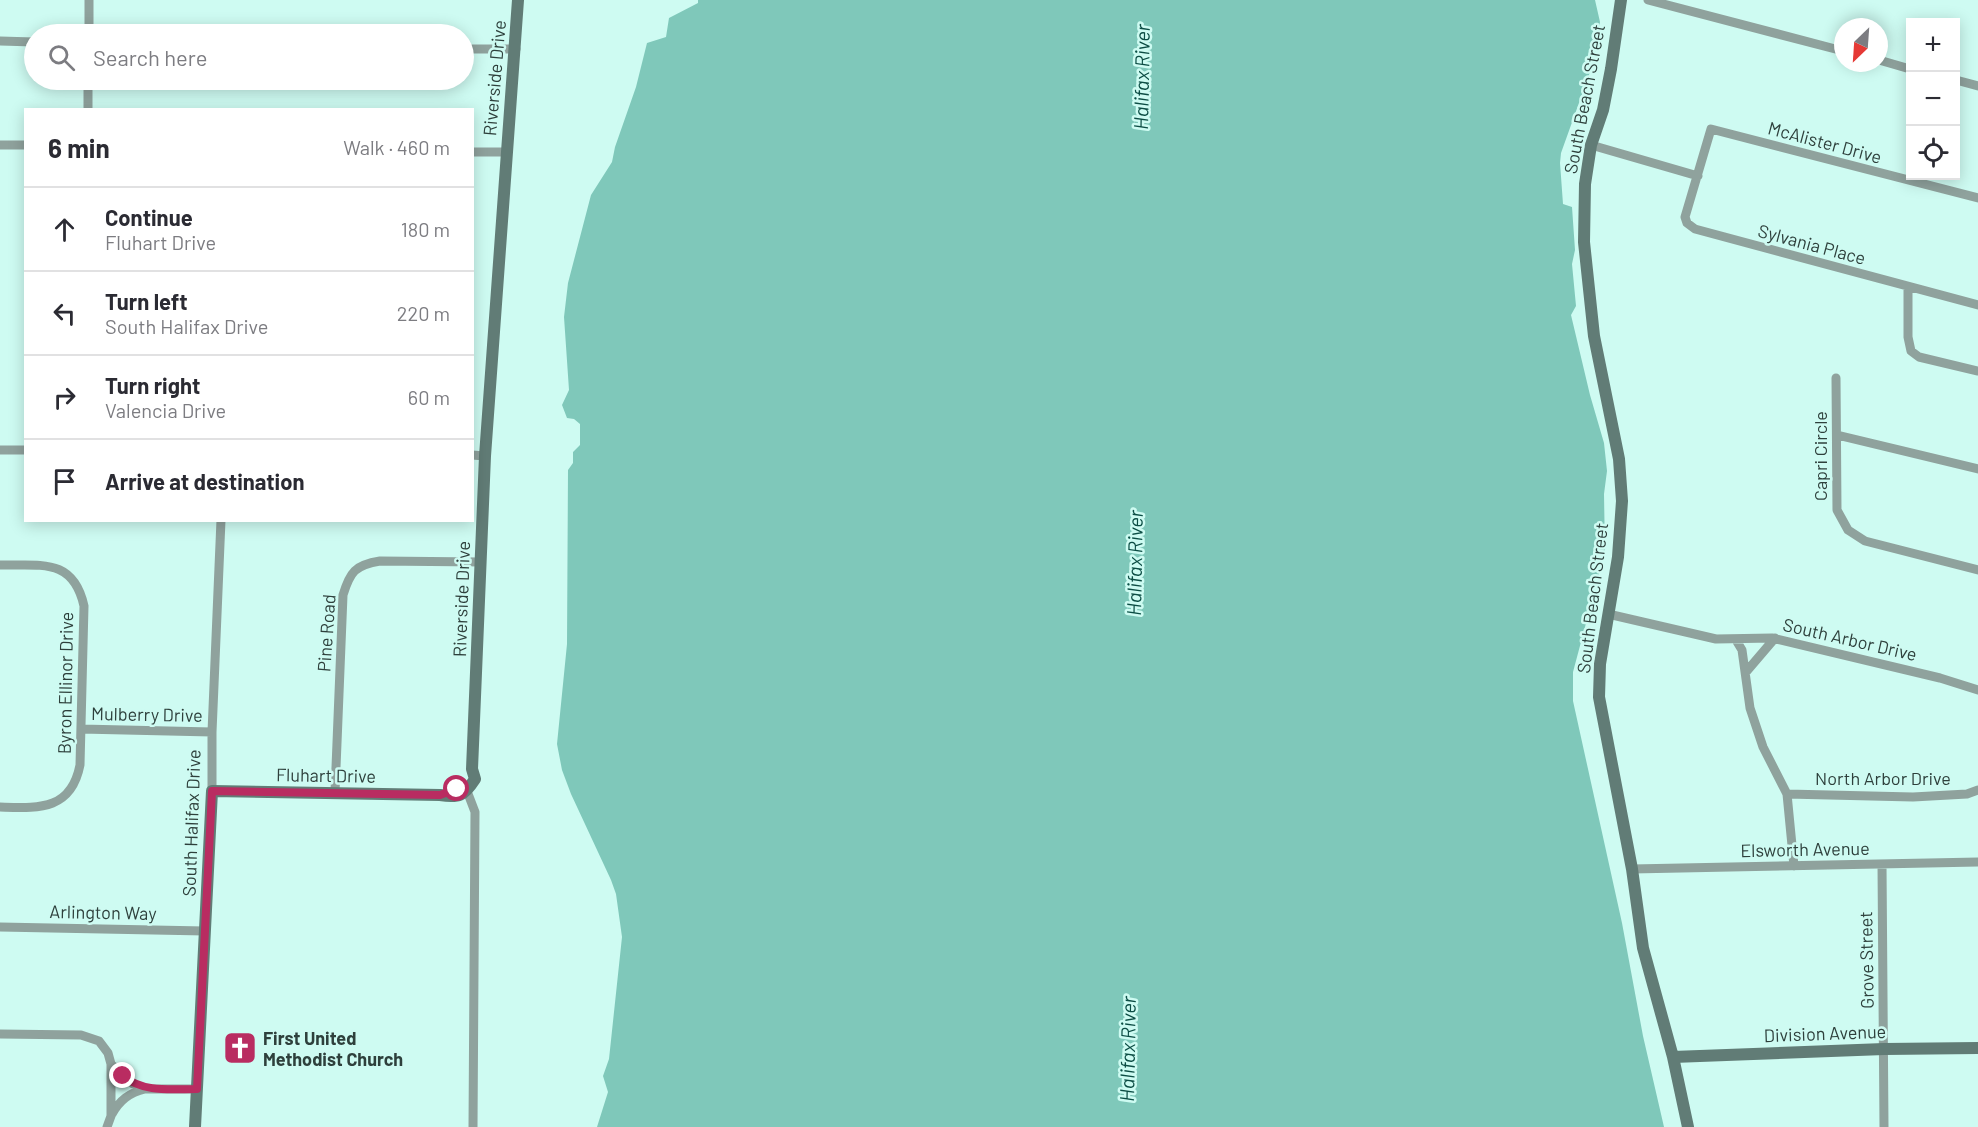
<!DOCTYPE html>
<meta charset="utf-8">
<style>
:root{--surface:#fff;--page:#f2f2f3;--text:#2b2b33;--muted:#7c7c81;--line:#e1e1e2}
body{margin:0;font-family:Barlow,sans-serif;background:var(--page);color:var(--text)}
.controls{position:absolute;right:18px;top:18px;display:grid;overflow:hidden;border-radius:0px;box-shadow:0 3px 15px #0003}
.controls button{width:54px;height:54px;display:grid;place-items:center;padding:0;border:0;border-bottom:2px solid var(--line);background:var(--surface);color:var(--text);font:30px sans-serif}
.compass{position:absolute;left:1834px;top:18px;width:54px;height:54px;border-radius:50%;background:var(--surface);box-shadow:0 3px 15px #0003;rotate:205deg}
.stop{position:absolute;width:18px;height:18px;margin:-14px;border:4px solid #b92c61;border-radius:50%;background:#fff}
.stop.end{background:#b92c61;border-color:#fff;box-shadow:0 2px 6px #0008}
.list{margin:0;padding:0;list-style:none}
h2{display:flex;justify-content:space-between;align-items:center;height:78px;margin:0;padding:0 24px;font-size:26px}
h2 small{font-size:20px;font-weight:400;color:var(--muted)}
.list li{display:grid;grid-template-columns:39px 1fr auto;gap:18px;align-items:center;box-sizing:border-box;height:84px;padding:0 24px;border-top:2px solid var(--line)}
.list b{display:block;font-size:22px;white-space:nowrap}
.list p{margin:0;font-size:20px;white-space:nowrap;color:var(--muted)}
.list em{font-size:20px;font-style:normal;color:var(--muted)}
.icon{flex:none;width:33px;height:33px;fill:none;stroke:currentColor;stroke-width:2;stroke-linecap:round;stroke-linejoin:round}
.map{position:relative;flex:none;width:1978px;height:1127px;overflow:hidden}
.search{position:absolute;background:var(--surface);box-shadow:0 3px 15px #0003;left:24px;top:24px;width:450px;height:66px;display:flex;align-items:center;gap:15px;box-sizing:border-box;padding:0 21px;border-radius:33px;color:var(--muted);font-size:22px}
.panel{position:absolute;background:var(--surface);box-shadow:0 3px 15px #0003;left:24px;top:108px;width:450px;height:414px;border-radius:0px}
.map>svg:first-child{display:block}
.water{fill:#7fc8ba}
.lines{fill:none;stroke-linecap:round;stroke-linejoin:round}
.street{stroke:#8fa29d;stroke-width:9}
.secondary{stroke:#617c76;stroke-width:12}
.route{stroke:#b92c61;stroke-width:8}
.labels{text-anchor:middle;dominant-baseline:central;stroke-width:5;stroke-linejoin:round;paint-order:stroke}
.street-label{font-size:18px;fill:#2e403c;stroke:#cefbf2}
.poi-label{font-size:18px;font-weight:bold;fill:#2e403c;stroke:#cefbf2;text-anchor:start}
.water-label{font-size:20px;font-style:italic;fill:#0c4d44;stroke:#cefbf2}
</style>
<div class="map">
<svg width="1978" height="1127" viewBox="0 0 1978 1127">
<rect width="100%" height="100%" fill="#cefbf2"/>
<!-- water -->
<path class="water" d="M698 0H1595L1600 22 1594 61 1561 153 1560 163 1563 204 1572 207 1575 250 1572 264 1576 306 1571 315 1590 395 1604 443 1607 471 1604 494 1605 552 1573 672V701L1622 923 1643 1036 1664 1127H597L608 1092 603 1076 609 1059 622 937 616 894 611 880 571 794 562 770 557 744 567 644 568 470 573 463V452L580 445V424L574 419 567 418 562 405 569 390 564 317 568 283 591 195 612 162 615 147 636 87 647 43 666 37 669 18 698 3Z"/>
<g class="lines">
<!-- street -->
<path class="street" d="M1648 0 1843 51
M89 34V0
M0 41 34 42
M464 49H516
M1879 60 1910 69
M1956 80 1978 86
M88 110V80
M0 145H26
M1591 145 1698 176
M472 152H506
M1978 198 1711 129 1685 217 1687 223 1695 229 1978 305
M1908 287V337L1911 351 1919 357 1978 371
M1836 378 1837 510 1848 530 1865 541 1978 570
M1837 435 1978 469
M0 450H26
M472 455 485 456
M0 565C40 566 73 557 84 606L80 765C71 811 38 808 0 807
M1608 614 1716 639 1772 638 1940 678 1978 690
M1736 640 1742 650 1750 708 1763 747 1787 794 1794 866
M1746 672 1775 638
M81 729 212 732
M212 791V732L221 520
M467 791 475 812 473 1127
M335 792 343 595C350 572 355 565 380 561L481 562
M1787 794 1913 797 1967 794 1978 790
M1882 864 1884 1127
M1632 869 1978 862
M0 927 205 931
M0 1034 81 1035 99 1041 108 1053 111 1064V1116L107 1127
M111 1064 133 1084 147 1089H197
M112 1114C120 1100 129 1093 145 1089"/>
<!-- secondary -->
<path class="secondary" d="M1621 0 1611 69 1603 110 1591 145 1585 184 1584 242 1594 336 1619 459 1622 501 1618 557 1600 664 1599 697 1632 869 1643 948 1673 1057 1688 1127
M1673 1057 1884 1049 1978 1048
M195 1127 212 791 440 795C459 798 464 796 475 779L472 769 485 456 518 0"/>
</g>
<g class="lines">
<!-- route -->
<path class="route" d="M123 1076C144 1093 171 1089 197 1089L212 791 440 795 457 789"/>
</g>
<!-- icons -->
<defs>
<symbol id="church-square" viewBox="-11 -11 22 22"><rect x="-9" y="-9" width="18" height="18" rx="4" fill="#b92c61" stroke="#cefbf2"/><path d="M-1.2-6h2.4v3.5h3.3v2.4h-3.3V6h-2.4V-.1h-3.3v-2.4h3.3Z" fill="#fff"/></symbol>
</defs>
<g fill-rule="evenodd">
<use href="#church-square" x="221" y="1029" width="38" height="38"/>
</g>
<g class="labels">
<!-- street labels -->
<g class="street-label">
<text transform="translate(494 78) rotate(-85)">Riverside Drive</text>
<text transform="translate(1584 99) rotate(-79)">South Beach Street</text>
<text transform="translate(1825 142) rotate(15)">McAlister Drive</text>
<text transform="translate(1812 244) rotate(15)">Sylvania Place</text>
<text transform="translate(1820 456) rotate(-90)">Capri Circle</text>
<text transform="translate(1592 598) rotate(-83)">South Beach Street</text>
<text transform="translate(461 599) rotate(-88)">Riverside Drive</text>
<text transform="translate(326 633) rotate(-86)">Pine Road</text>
<text transform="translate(1850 639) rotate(13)">South Arbor Drive</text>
<text transform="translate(65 683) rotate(-89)">Byron Ellinor Drive</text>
<text transform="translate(147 714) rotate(1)">Mulberry Drive</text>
<text transform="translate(326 775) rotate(1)">Fluhart Drive</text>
<text x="1883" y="778">North Arbor Drive</text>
<text transform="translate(191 823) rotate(-88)">South Halifax Drive</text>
<text transform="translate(1805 849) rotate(-1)">Elsworth Avenue</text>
<text transform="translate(103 912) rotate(1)">Arlington Way</text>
<text transform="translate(1866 960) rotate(-91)">Grove Street</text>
<text transform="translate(1825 1033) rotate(-2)">Division Avenue</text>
</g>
<!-- poi labels -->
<g class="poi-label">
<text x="263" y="1038">First United<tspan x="263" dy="21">Methodist Church</tspan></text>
</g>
<!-- water labels -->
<g class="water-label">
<text transform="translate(1141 77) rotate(-89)">Halifax River</text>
<text transform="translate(1134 563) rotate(-89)">Halifax River</text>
<text transform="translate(1127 1049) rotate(-89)">Halifax River</text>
</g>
</g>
</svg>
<div class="controls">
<button>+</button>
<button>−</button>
<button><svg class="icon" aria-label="locate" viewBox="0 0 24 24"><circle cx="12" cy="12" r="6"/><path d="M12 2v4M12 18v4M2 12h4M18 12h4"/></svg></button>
</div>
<svg class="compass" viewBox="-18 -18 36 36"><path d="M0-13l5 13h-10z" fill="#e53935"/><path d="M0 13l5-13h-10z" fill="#7c7c81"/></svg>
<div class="stop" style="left:457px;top:789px"></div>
<div class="stop end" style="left:123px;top:1076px"></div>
<div class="search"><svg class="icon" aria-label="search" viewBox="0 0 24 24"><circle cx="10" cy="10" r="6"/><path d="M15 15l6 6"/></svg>Search here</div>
<section class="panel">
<h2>6 min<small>Walk · 460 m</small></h2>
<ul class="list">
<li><svg class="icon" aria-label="ahead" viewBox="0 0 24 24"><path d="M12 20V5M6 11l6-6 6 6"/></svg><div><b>Continue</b><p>Fluhart Drive</p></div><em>180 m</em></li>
<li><svg class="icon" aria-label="left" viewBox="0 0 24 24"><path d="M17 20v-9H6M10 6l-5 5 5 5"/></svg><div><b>Turn left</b><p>South Halifax Drive</p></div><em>220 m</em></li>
<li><svg class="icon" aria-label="right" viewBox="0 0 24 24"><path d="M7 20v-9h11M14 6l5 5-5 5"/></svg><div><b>Turn right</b><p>Valencia Drive</p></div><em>60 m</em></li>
<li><svg class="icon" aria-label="arrive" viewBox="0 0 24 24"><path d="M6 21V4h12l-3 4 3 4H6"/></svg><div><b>Arrive at destination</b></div></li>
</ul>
</section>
</div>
